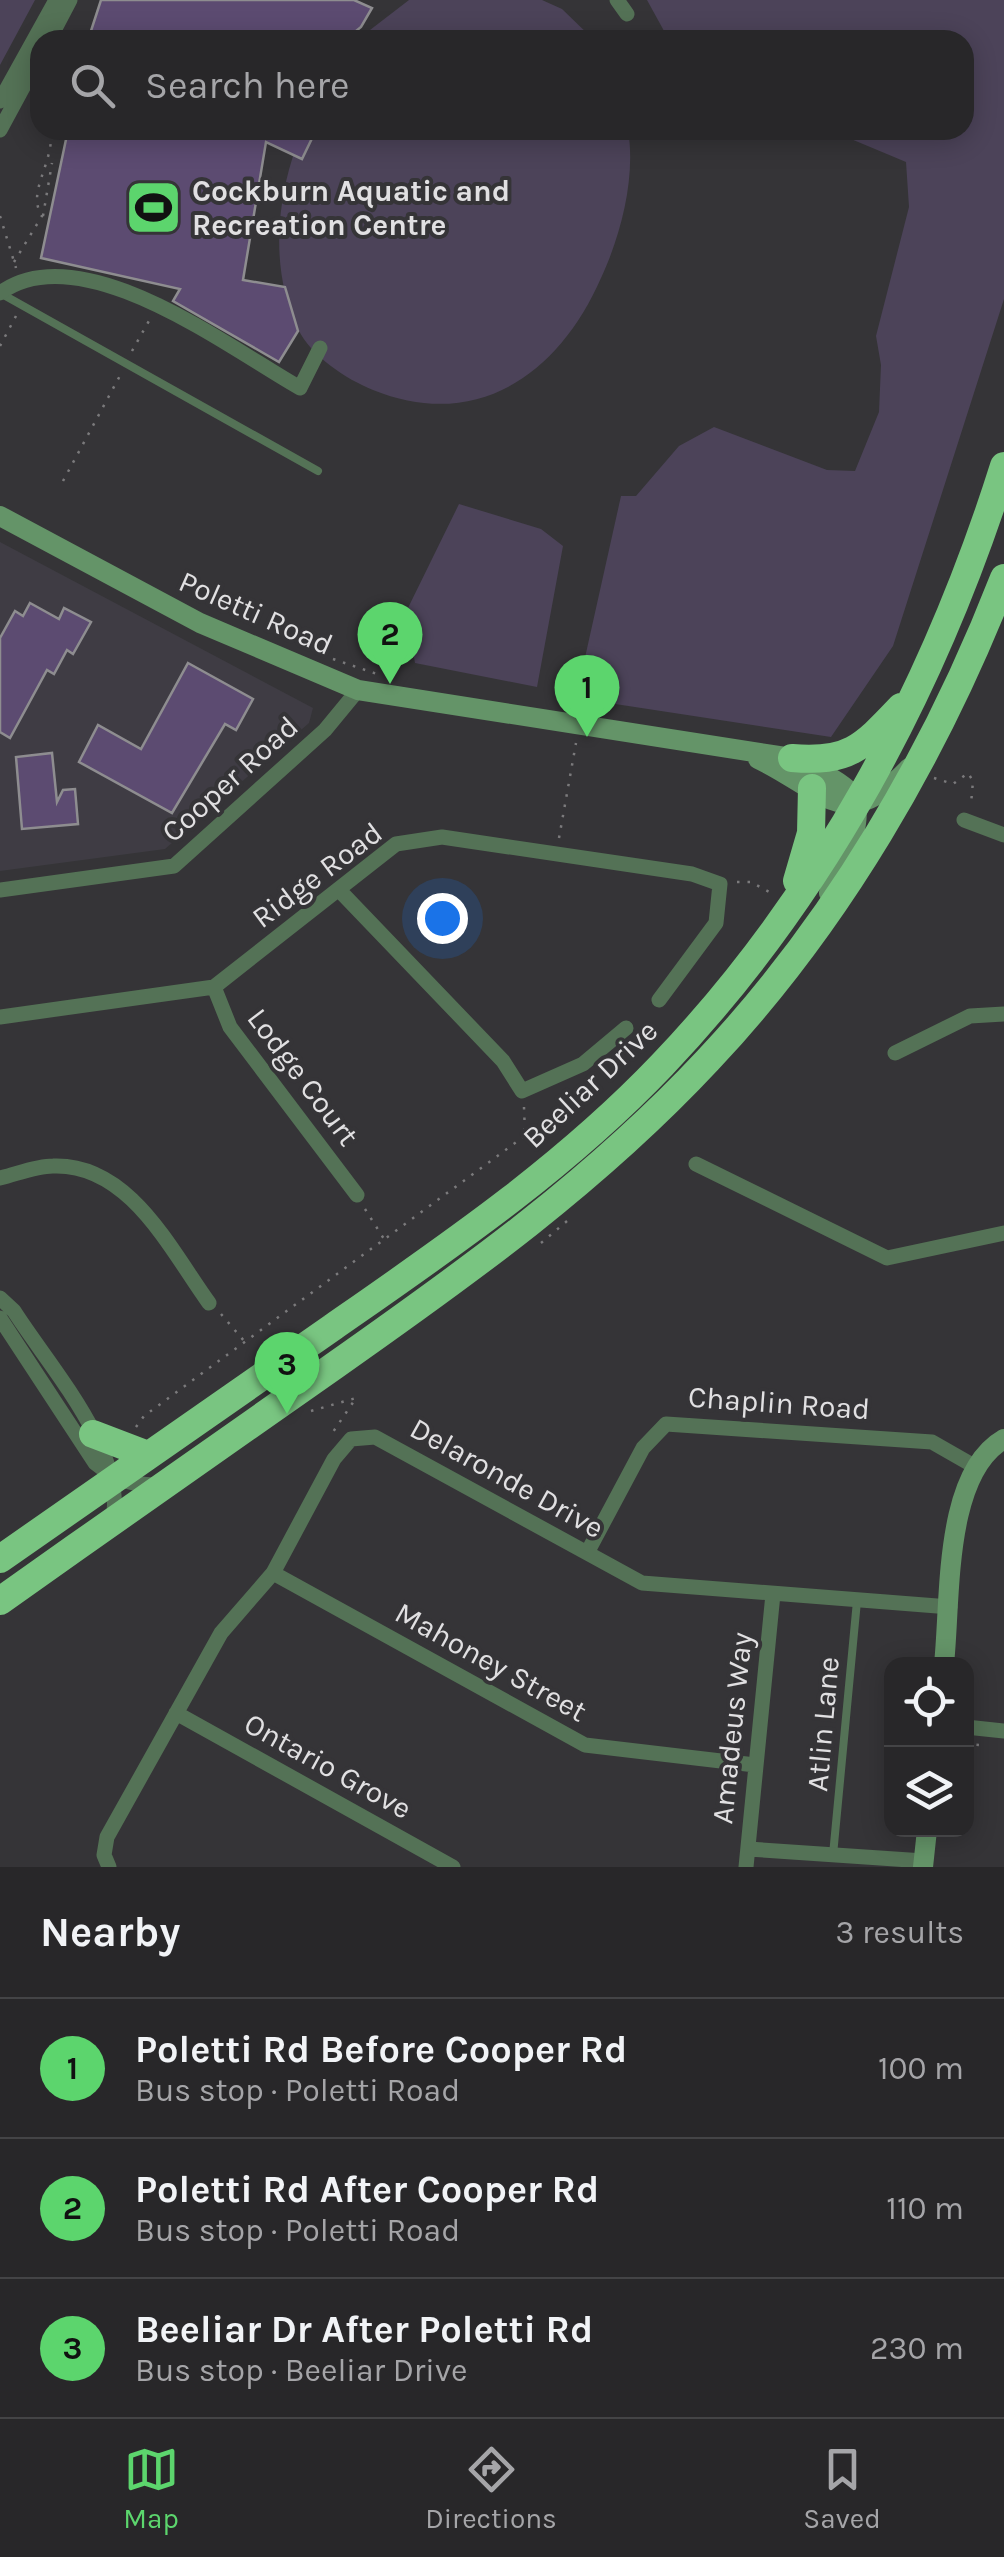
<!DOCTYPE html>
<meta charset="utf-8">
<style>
:root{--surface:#282729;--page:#302f31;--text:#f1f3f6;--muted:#a5a5a8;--line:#444446;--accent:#5cd56d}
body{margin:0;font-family:Karla,sans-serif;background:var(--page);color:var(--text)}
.controls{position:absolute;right:30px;bottom:30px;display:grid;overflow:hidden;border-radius:20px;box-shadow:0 5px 25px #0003}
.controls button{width:90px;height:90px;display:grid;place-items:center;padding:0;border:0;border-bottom:2px solid var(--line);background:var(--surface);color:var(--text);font:50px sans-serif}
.you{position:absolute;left:442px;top:918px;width:35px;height:35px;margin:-25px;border:8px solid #fff;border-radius:50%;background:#1a73e8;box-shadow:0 0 0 15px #1a73e833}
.badge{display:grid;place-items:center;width:65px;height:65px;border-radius:50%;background:var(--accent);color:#111;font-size:32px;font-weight:700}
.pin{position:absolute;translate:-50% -82px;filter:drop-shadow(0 2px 5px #0008)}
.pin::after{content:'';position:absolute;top:52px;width:35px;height:30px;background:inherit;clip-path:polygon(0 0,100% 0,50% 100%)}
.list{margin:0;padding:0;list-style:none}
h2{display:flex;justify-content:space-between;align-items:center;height:130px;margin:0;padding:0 40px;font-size:42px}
h2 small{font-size:32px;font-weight:400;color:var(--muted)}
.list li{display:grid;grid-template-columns:65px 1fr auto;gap:30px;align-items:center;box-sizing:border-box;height:140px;padding:0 40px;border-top:2px solid var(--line)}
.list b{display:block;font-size:38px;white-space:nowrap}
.list p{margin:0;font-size:32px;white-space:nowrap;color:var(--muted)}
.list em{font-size:32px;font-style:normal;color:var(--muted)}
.icon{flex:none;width:55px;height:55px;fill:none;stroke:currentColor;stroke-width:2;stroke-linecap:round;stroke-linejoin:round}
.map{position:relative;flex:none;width:1004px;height:1867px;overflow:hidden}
.search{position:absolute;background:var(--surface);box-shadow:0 5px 25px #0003;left:30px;right:30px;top:30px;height:110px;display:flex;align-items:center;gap:25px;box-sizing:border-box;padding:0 35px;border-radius:30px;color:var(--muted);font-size:38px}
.sheet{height:550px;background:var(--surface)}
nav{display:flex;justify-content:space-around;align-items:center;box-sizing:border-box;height:140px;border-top:2px solid var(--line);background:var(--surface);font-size:28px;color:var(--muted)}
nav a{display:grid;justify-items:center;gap:5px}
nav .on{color:var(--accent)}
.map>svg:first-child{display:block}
.built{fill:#3f3c44}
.green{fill:#4c4359}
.building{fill:#5c4b71;stroke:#8e8d90;stroke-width:2.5}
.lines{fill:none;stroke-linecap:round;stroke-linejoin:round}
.path{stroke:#7b7a7c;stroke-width:2.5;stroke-dasharray:2.5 8;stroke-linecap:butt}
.lane{stroke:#547256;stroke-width:8}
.street{stroke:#547256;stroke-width:15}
.secondary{stroke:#649468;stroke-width:20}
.highway{stroke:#79c581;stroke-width:28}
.labels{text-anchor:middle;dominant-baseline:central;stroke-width:8;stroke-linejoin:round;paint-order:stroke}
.poi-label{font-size:30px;font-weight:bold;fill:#e1e0e2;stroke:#353437;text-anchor:start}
.street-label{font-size:30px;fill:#e1e0e2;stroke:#353437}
</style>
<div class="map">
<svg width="1004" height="1867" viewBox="0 0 1004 1867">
<rect width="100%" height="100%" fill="#353437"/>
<!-- built -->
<path class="built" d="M0 542 313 708 309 723 165 849 0 871Z"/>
<!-- green -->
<path class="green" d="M0 0H35L0 65Z
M409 0H542L562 9 594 40H357Z
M647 0H1004V299L893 646 831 737 576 698 621 496H636L679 446 714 427 827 470 855 471 879 412 881 365 876 336 909 207 906 162 851 139 765 136 754 130H964V40H669Z
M303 130H628C636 177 621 235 601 278 559 374 477 432 373 390 346 379 311 356 298 329 268 267 277 189 303 130Z
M459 504 541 529 563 546 537 687 415 663 406 612Z"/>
<!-- building -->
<path class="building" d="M101 0H354L372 8 361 27 345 40H88Z
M68 130H316L302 159 266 142 243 280 285 287 298 331 279 362 173 301 180 289 41 258Z
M30 603 59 619 64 608 91 622 73 654 67 650 54 674 47 670 10 738 0 732V638L15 611 23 616Z
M188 663 253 699 236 730 225 724 172 813 79 762 98 725 141 749Z
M52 753 57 802 63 790 75 789 78 824 22 829 16 757Z"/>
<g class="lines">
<!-- path -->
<path class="path" d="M0 216 16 268
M43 216 52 163
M14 262 42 216C26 192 54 164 51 130
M0 346 16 316
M132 351 150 319
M63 481 122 372
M333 659 377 674
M934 778 953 784 968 773 973 781 971 804
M559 838 576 743
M737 882H751L771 893
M524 1107 525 1134
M365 1209 384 1239
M541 1243 573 1216
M221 1314 245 1342
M311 1411 356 1398 333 1432 334 1437
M136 1427 144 1416 526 1135 556 1115 595 1099
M966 1744 980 1745"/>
<!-- lane -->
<path class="lane" d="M0 293 318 471
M833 1855 857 1601"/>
<!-- street -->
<path class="street" d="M617 0 627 14
M49 40 70 0
M0 101 56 0
M0 130 40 56
M0 293C81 234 229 348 300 388L320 348
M964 820 1004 835
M0 890 174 866 325 730 358 690
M340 891 503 1061 522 1091 583 1064 626 1028
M214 987 230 1027 357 1195
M0 1017 214 987 396 844 442 837 692 874 720 884 716 923 659 1000
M895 1053 970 1016 1004 1014
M696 1164 887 1258 1004 1233
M0 1178C17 1174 36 1166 53 1166 129 1163 170 1249 209 1303
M0 1298 14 1311C51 1369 126 1451 113 1521
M0 1318 95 1463C117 1481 132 1485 160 1485
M587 1553 643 1448 666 1424 932 1442 974 1466
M273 1573 585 1745 755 1765
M176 1713 453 1867
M966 1727 1004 1731
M748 1849 924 1861
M109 1867 104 1855 107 1837 221 1633 273 1573 334 1459 351 1439 375 1437 642 1583 950 1607
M746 1867 773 1594"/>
<!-- secondary -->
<path class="secondary" d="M0 516 200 623 358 690 792 758C810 767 832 776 847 789 873 812 840 869 829 893
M758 759C825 791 844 836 909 768
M944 1664C951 1600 943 1474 1004 1439
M923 1867 927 1830"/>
<!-- highway -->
<path class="highway" d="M792 758C849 763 863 747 901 707
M797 881 811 833 812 788
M93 1434 148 1455
M0 1559C111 1481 222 1404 333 1327 448 1247 564 1168 662 1065 823 896 934 688 1004 466
M0 1601C111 1522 223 1444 334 1366 469 1271 595 1181 708 1060 837 923 936 753 1004 578"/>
</g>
<!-- icons -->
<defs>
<symbol id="stadium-square" viewBox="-11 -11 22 22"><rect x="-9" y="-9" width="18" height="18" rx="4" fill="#5cd56d" stroke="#353437"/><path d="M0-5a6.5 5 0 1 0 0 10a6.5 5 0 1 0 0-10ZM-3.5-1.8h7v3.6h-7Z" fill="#111"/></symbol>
</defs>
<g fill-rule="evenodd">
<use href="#stadium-square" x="122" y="176" width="63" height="63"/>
</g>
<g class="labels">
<!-- poi labels -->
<g class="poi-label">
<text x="192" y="191">Cockburn Aquatic and<tspan x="192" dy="34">Recreation Centre</tspan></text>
</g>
<!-- street labels -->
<g class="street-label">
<text transform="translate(256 613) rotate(24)">Poletti Road</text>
<text transform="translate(230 779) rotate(-42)">Cooper Road</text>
<text transform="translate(317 875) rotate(-37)">Ridge Road</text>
<text transform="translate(303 1077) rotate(53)">Lodge Court</text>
<text transform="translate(590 1084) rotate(-43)">Beeliar Drive</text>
<text transform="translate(779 1403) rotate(4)">Chaplin Road</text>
<text transform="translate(507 1478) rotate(29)">Delaronde Drive</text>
<text transform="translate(491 1662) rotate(29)">Mahoney Street</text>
<text transform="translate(823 1724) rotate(-85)">Atlin Lane</text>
<text transform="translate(732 1728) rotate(-84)">Amadeus Way</text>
<text transform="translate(328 1766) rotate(29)">Ontario Grove</text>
</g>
</g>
</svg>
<div class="controls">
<button><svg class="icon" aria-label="locate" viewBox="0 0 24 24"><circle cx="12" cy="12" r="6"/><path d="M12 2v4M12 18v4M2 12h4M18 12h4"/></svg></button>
<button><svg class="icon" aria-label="layers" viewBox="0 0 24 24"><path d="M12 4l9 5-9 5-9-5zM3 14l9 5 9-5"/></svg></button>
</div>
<div class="you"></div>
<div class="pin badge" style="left:587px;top:737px">1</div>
<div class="pin badge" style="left:390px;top:684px">2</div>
<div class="pin badge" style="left:287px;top:1414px">3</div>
<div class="search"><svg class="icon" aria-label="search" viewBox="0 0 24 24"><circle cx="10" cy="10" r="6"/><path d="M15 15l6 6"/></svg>Search here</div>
</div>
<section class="sheet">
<h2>Nearby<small>3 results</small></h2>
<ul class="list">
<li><span class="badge">1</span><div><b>Poletti Rd Before Cooper Rd</b><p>Bus stop · Poletti Road</p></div><em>100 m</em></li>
<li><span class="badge">2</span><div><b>Poletti Rd After Cooper Rd</b><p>Bus stop · Poletti Road</p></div><em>110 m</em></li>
<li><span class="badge">3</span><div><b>Beeliar Dr After Poletti Rd</b><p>Bus stop · Beeliar Drive</p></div><em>230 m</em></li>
</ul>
</section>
<nav>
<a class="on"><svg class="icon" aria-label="map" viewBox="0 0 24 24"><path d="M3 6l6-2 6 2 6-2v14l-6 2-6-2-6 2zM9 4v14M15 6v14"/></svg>Map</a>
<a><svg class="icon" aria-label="directions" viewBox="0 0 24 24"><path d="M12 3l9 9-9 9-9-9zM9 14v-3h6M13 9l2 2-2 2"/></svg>Directions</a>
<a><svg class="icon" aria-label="saved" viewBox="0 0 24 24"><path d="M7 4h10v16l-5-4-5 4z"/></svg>Saved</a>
</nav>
